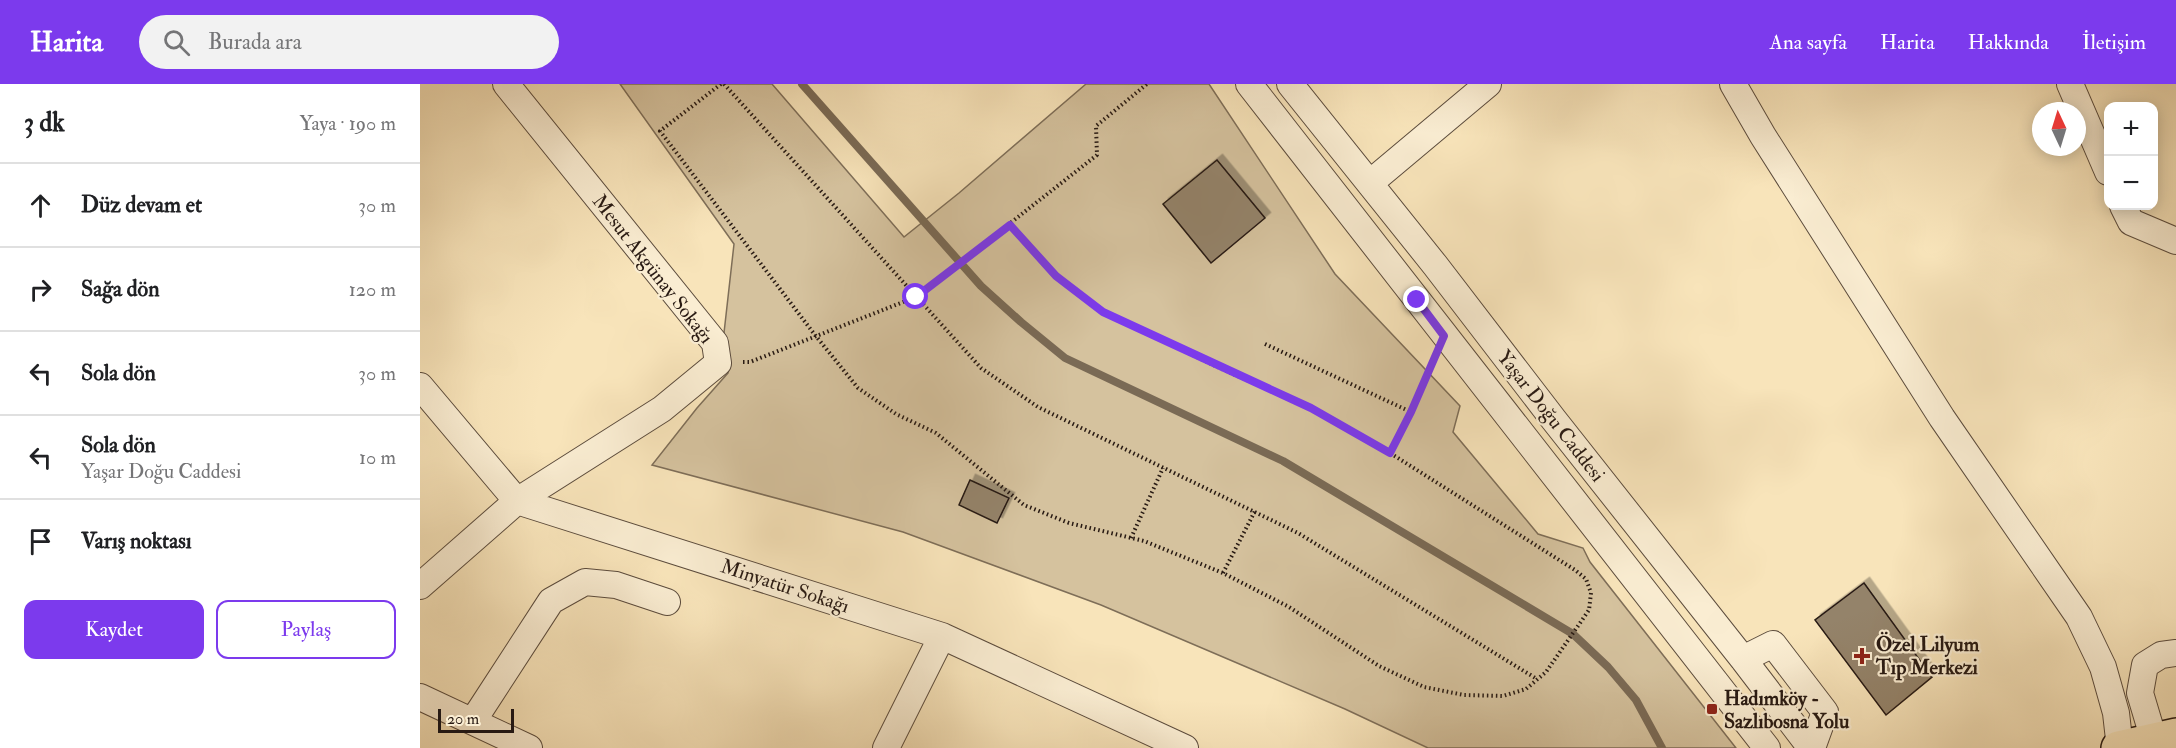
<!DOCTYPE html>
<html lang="tr">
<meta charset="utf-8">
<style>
:root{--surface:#fff;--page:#f2f2f2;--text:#202124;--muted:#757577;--line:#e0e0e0;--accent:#7c3aed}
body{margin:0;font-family:"IM FELL Double Pica",serif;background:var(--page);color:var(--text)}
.controls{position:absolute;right:18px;top:18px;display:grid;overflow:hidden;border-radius:12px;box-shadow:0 3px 15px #0003}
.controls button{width:54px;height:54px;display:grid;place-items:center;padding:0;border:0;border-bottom:2px solid var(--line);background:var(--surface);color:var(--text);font:30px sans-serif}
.compass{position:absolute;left:1612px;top:18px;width:54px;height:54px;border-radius:50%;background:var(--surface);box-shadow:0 3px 15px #0003;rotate:356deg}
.scale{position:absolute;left:18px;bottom:15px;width:76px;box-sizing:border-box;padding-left:6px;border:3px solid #281a13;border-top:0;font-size:16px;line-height:21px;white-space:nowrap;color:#281a13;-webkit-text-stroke:4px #faedd2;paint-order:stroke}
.stop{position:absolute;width:18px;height:18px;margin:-14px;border:4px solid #7c3aed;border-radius:50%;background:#fff}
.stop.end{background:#7c3aed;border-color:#fff;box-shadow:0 2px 6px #0008}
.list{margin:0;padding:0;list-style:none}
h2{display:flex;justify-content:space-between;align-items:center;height:78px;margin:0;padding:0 24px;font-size:26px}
h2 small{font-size:20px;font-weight:400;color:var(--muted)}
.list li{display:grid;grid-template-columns:39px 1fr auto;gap:18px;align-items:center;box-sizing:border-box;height:84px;padding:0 24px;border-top:2px solid var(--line)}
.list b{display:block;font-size:22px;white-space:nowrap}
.list p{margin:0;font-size:20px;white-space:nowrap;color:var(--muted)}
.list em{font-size:20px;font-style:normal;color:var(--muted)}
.actions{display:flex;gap:12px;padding:18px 24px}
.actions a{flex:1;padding:14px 0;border:2px solid var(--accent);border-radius:12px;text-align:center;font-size:21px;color:var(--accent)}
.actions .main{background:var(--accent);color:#fff}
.icon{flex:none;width:33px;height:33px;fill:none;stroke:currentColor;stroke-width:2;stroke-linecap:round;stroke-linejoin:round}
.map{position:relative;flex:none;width:1756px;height:664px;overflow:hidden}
header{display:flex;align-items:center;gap:36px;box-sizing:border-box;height:84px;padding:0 30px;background:var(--accent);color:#fff}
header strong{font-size:28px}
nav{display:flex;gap:33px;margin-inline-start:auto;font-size:21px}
.search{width:420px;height:54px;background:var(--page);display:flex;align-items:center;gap:15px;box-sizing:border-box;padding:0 21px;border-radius:33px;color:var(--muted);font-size:22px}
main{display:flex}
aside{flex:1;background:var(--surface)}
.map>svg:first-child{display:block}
.green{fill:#d5c29e;stroke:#7e6e58;stroke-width:1.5}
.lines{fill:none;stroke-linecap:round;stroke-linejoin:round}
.stream{stroke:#7a6a55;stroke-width:8}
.building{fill:#94836a;stroke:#281a13;stroke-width:1.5;filter:url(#shadow)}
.minor-casing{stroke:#5c4c3d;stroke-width:28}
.major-casing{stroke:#281a13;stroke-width:36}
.path{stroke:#281a13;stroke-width:4;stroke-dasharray:1.5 3;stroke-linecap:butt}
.minor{stroke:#faedd2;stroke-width:26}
.major{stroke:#f8e4ba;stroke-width:33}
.route{stroke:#7c3aed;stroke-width:8}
.poi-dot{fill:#8f2418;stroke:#faedd2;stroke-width:2}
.labels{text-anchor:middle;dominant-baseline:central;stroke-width:4.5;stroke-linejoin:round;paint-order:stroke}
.street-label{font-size:20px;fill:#281a13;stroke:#faedd2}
.poi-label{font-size:20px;font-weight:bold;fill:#281a13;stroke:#faedd2;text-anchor:start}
</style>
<header>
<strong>Harita</strong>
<div class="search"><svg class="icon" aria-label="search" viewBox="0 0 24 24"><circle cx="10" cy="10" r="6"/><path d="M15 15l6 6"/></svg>Burada ara</div>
<nav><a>Ana sayfa</a><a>Harita</a><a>Hakkında</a><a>İletişim</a></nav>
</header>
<main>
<aside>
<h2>3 dk<small>Yaya · 190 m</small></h2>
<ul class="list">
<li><svg class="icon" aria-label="ahead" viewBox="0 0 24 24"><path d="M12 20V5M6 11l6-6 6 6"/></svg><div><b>Düz devam et</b></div><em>30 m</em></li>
<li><svg class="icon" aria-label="right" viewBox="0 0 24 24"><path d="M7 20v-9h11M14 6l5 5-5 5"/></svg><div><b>Sağa dön</b></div><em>120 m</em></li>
<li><svg class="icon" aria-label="left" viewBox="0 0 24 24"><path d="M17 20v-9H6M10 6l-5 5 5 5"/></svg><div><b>Sola dön</b></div><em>30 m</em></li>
<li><svg class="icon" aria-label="left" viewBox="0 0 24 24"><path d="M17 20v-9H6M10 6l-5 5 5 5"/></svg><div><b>Sola dön</b><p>Yaşar Doğu Caddesi</p></div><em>10 m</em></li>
<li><svg class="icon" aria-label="arrive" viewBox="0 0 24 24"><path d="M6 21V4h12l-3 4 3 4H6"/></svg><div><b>Varış noktası</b></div></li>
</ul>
<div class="actions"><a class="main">Kaydet</a><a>Paylaş</a></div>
</aside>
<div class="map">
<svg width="1756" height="664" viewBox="0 0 1756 664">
<defs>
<filter id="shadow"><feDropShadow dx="5.5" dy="-5.5" stdDeviation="0" flood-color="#0004"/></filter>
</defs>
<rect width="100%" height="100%" fill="#f8e4ba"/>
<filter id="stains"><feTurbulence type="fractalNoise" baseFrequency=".00333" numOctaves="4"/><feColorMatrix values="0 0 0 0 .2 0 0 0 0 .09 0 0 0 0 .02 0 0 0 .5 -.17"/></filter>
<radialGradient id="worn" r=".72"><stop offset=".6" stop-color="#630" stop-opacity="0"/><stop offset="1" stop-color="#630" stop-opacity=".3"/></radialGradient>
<!-- green -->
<path class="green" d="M200 0H352L484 153 539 109 666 0H789L915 190 1040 322 1033 348 1118 450 1163 464 1170 478 1316 664H1008L925 625 681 521 483 448 232 381 277 324 308 289 304 249 314 160Z"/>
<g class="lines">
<!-- stream -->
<path class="stream" d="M382 0 561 202 601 238 645 274 863 377 1153 550 1188 583 1216 616 1242 664"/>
</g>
<!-- building -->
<path class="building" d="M797 76 845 134 791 179 743 120Z
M550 396 589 414 577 439 539 421Z
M1444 499 1512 593 1466 631 1395 536Z"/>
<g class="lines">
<defs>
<path id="minor" d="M829 0 1347 664
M870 0 1015 181 1134 336 1323 575 1391 664
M1313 0 1343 52 1522 334 1659 533 1683 583 1696 629 1700 664
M1650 0 1688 88
M950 99 1068 0
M1703 122 1711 138 1756 157
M0 302 97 417 522 552 765 664
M0 502 97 417 242 325 298 279 295 259 86 0
M1323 575 1353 560 1405 628 1392 664
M0 613 109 664
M53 637 131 517 165 498 196 501 247 518
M1734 656 1720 609 1725 581 1741 571 1756 569
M466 664 522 552"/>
<path id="major" d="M1698 664 1756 651"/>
</defs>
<!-- minor casing -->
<use href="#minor" class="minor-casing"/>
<!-- major casing -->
<use href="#major" class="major-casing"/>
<!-- path -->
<path class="path" d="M301 0 240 47 395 251 438 304 476 330 516 349 604 421 649 439 724 457 803 489 869 523 959 582 1004 603 1044 611 1083 612 1106 605 1126 588 1169 526 1171 509 1166 495 1155 486 970 369 891 324 804 286 683 228 636 192 590 141
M304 0 561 284 618 323 878 449 1117 595
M845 260 991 328
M323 278H330L496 213 677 71 676 42 727 0
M970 369 991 328 1013 277
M711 454 743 384
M803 489 835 427"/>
<!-- minor -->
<use href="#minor" class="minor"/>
<!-- major -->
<use href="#major" class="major"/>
</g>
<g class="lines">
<!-- route -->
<path class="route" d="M496 213 590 141 636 192 683 228 891 324 970 369 991 328 1024 252 997 216"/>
</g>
<!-- markers -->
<g class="poi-dot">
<path d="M1439 563h6v6h6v6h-6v6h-6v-6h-6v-6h6z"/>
<rect x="1286" y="619" width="12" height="12" rx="3"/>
</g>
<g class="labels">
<!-- street labels -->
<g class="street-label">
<text transform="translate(233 185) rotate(52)">Mesut Akgünay Sokağı</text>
<text transform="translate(1131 332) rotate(52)">Yaşar Doğu Caddesi</text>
<text transform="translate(365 502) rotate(18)">Minyatür Sokağı</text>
</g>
<!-- poi labels -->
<g class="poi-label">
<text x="1456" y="560">Özel Lilyum<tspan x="1456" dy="23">Tıp Merkezi</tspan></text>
<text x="1304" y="614">Hadımköy -<tspan x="1304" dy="23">Sazlıbosna Yolu</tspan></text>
</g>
</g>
<rect width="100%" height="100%" filter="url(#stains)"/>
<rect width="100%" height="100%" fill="url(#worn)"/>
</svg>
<div class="controls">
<button>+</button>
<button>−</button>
</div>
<svg class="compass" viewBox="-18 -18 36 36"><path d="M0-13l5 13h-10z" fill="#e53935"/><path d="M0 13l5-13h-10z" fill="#757577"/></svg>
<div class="scale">20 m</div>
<div class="stop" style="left:496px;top:213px"></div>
<div class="stop end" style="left:997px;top:216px"></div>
</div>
</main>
